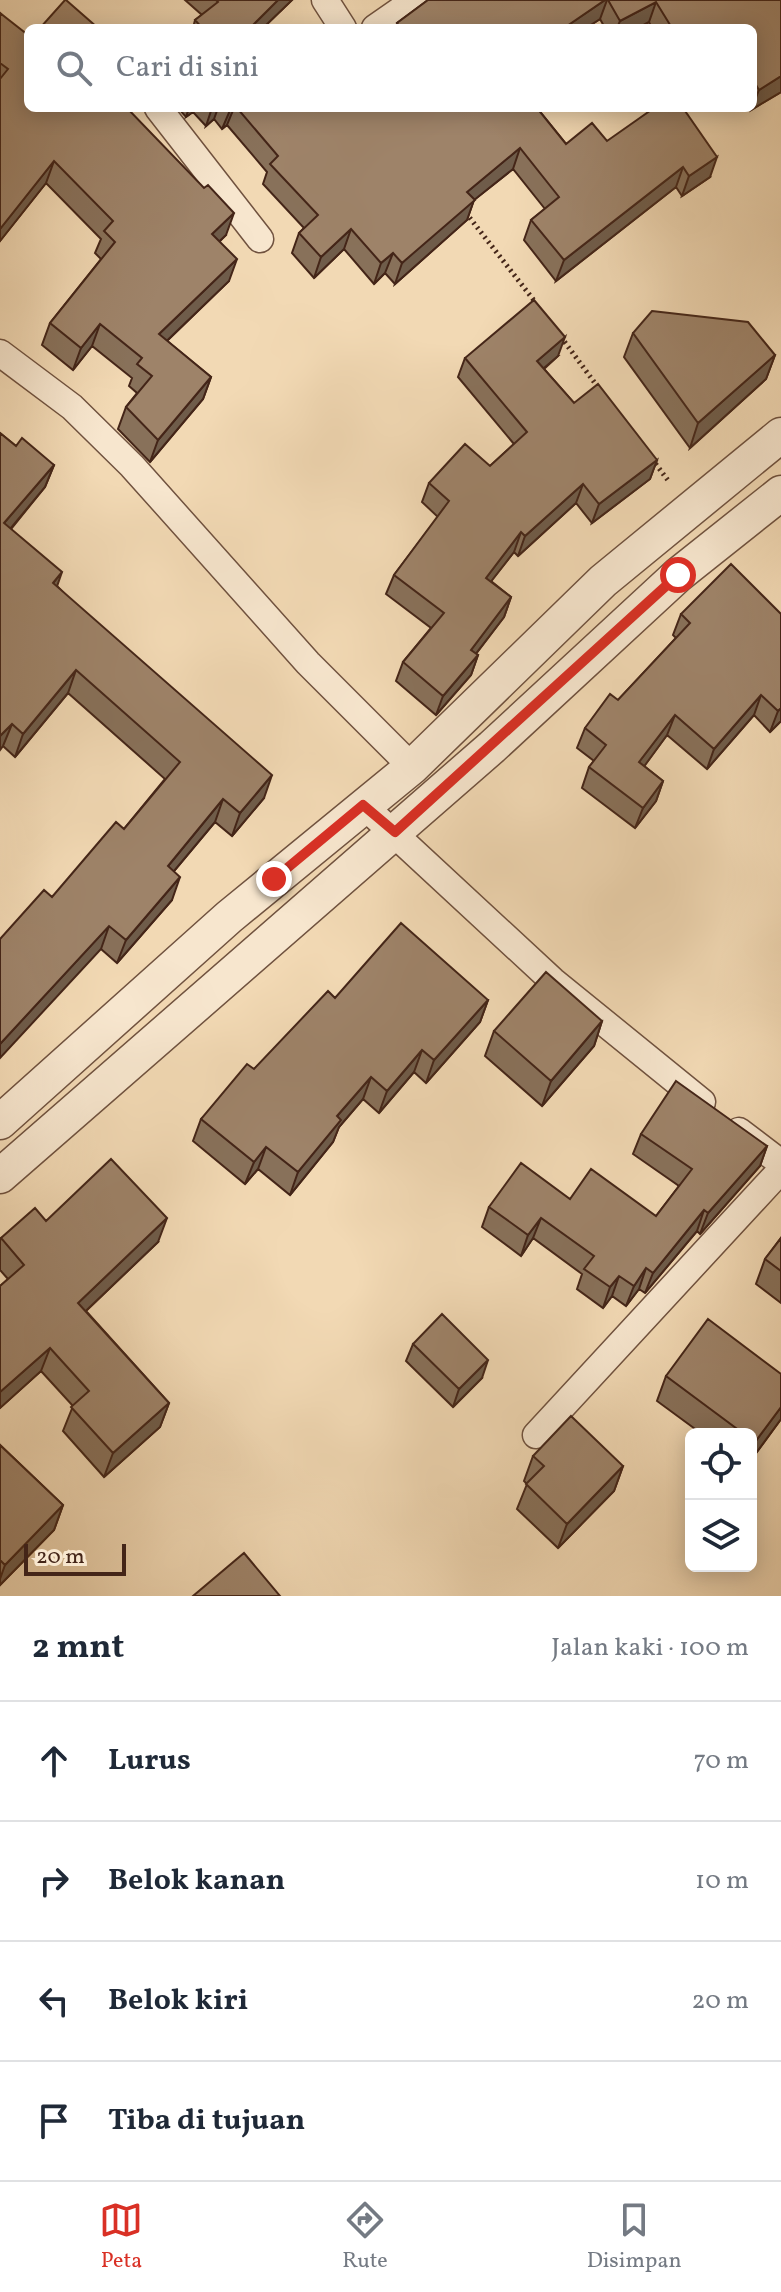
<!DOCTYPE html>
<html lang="id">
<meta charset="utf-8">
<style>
:root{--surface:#fff;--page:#f2f2f3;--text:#1f2937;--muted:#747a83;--line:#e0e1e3;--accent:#d93025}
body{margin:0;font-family:Vollkorn,serif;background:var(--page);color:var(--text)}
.controls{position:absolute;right:24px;bottom:24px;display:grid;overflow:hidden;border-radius:12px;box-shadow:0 4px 20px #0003}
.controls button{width:72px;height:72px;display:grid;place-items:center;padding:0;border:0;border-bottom:2px solid var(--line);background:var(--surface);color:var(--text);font:40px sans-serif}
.scale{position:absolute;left:24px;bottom:20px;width:102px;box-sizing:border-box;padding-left:8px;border:4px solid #442518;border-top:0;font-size:22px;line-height:28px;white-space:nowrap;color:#442518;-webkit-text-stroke:6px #f7e6ce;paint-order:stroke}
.stop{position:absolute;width:24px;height:24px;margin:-18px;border:6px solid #d93025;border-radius:50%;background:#fff}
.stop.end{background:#d93025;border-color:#fff;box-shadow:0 2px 8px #0008}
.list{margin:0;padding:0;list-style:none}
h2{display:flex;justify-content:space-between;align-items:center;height:104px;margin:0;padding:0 32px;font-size:34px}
h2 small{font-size:26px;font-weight:400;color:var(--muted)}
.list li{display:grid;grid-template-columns:52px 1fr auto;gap:24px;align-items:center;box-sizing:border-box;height:120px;padding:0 32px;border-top:2px solid var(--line)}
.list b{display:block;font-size:30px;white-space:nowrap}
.list em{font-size:26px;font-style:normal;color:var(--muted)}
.icon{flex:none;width:44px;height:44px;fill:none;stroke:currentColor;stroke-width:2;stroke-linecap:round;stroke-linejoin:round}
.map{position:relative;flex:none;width:781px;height:1596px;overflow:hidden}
.search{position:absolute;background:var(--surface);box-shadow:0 4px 20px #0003;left:24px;right:24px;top:24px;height:88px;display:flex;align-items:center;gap:20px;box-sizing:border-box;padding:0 28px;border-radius:12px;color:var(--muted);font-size:30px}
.sheet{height:584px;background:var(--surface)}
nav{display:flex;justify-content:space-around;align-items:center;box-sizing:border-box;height:112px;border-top:2px solid var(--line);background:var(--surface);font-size:22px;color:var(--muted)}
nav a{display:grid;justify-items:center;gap:4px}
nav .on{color:var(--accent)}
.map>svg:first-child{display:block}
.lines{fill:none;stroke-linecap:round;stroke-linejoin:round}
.minor-casing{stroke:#70523f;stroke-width:29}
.tertiary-casing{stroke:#70523f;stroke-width:37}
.path{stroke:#442518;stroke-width:5;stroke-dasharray:2 4;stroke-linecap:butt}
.minor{stroke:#f7e6ce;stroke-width:26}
.tertiary{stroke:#f7e6ce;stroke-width:34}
.wall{fill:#88715a;stroke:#442518;stroke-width:2}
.shaded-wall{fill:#6f5c4a;stroke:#442518;stroke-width:2}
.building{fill:#9e8369;stroke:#442518;stroke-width:2}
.route{stroke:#d93025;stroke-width:10}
</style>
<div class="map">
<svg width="781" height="1596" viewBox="0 0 781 1596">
<rect width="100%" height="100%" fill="#f2d9b4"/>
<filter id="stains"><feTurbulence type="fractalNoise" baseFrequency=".0025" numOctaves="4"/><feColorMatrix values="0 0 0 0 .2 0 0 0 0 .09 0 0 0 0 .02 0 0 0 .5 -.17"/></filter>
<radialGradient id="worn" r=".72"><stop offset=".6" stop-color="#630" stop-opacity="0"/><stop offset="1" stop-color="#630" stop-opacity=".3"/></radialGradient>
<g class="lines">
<defs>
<path id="minor" d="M325 0 343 28
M375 28 415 0
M158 108 260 239
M0 353 72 407 132 466 308 663 412 767
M363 805 553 981 702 1102
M739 1131 781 1163
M536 1435 781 1170"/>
<path id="tertiary" d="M0 1122 229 917 412 767 603 581 781 435
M0 1176 492 747 678 575 781 493"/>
</defs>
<!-- minor casing -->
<use href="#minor" class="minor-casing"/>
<!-- tertiary casing -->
<use href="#tertiary" class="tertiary-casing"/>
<!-- path -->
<path class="path" d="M466 213 536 303
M561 337 600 390
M652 459 670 483"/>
<!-- minor -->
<use href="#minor" class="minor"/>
<!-- tertiary -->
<use href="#tertiary" class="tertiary"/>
</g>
<!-- wall -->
<path class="wall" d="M185 0H292L263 28H193L195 20 202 15Z
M428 0H781V92L751 110 750 108H753V28H652L649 22 638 28H605L600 19 586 28H396L397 23Z
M0 13 226 235 219 242 229 281 167 341 211 377 203 399 150 462 118 429 126 407 137 393 129 386 132 378 92 346 73 370 42 345 50 323 101 259 95 253 101 239 46 183 0 241Z
M178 108H537L566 144 607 141 710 177 682 196 676 187 556 281 524 240 531 220 545 209 513 169 474 200 467 220 395 284 385 273 374 284 344 249 314 278 292 253 299 233 304 228 263 184 267 172 227 125 222 129 214 119 206 126 193 112 186 117Z
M633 333 775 355 766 379 690 448 624 357Z
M558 356 544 369 574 403 657 460 650 479 592 523 576 503 518 556 514 552 491 581 511 597 504 617 476 654 478 655 471 675 436 715 396 681 403 662 431 628 386 594 394 575 438 517 422 502 429 483 490 466 514 444 458 377 465 358Z
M0 433 16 446 54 465 45 487 11 529 57 586 264 798 232 836 215 822 174 871 172 900 117 963 101 949 52 897 124 829 165 779 68 693 15 757 3 746Z
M681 614H781V721L770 732 754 715 707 769 667 735 644 766 663 781 656 801 635 828 582 788 589 767 594 761 577 748 585 728 618 700 676 638 673 635Z
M335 998 488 1000 480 1022 426 1083 414 1072 379 1113 363 1099 339 1127 333 1142 290 1195 258 1169 245 1184 193 1141 201 1119 254 1069Z
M602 1021 594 1046 542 1106 485 1056 494 1031Z
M641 1134 767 1146 760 1166 700 1234 697 1231 645 1293 639 1289 626 1306 612 1296 603 1308 577 1289 582 1274 533 1238 521 1256 482 1227 489 1207 570 1199 656 1216 679 1186 633 1154Z
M46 1221 158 1242 86 1311 169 1403 160 1427 104 1477 63 1431 73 1406 41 1371 0 1408V1286L8 1279 0 1270V1241L1 1238Z
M781 1238V1303L756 1284 765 1259Z
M413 1344 482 1378 453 1407 406 1361Z
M666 1376 781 1419 751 1460V1434H702L657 1401Z
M0 1445 63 1505 54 1530 0 1585Z
M533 1456 623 1466 614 1491 558 1548 517 1509 527 1484 524 1481Z"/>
<!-- shaded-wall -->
<path class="shaded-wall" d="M278 0H292L263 28H250Z
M605 0H607L600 19 586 28H564Z
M656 2 649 22 638 28H617L620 21Z
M781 76V92L751 110 759 90Z
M189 108H194L193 112 186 117Z
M212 108H218L214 119 206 126Z
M231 108H234L227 125 222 129Z
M520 148 513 169 474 200 467 220 395 284 402 263 467 192Z
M717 157 710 177 682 196 689 176Z
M54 161 46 183 0 241V229Z
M683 167 676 187 556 281 564 260Z
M234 213 226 235 204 256 212 234Z
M351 229 344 249 314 278 321 257Z
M393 253 385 273 374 284 381 263Z
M237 259 229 281 151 356 159 334Z
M100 324 92 346 73 370 81 348Z
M565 337 558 356 530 380 537 361Z
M775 355 766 379 690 448 698 423Z
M211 377 203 399 150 462 158 440Z
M657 460 650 479 592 523 599 504Z
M54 465 45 487 0 541 4 523Z
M583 484 576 503 518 556 525 536Z
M521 532 514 552 479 597 486 578Z
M62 572 54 595 53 583Z
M511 597 504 617 464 669 471 650Z
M478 655 471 675 436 715 443 696Z
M76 670 68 693 15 757 23 734Z
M761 695 754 715 707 769 714 749Z
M781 708V721L770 732 778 711Z
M675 715 667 735 632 783 639 762Z
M12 724 3 746 0 750V736Z
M272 775 264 798 232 836 240 813Z
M663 781 656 801 635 828 643 808Z
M223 799 215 822 159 889 168 866Z
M180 877 172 900 117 963 126 940Z
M109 926 101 949 0 1058V1044Z
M488 1000 480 1022 426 1083 434 1060Z
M602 1021 594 1046 542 1106 551 1081Z
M422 1050 414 1072 379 1113 387 1091Z
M371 1077 363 1099 339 1127 333 1142 290 1195 298 1172 337 1116Z
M767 1146 760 1166 700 1234 708 1213Z
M266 1147 258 1169 245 1184 254 1162Z
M704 1210 697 1231 645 1293 653 1273Z
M167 1218 158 1242 70 1326 78 1303Z
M541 1218 533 1238 521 1256 528 1235Z
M646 1268 639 1289 626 1306 634 1286Z
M619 1276 612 1296 603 1308 610 1287Z
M50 1348 41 1371 0 1408V1392Z
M488 1360 482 1378 453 1407 459 1389Z
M169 1403 160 1427 104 1477 113 1453Z
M781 1407V1419L751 1460V1452L755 1442Z
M623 1466 614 1491 558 1548 567 1524Z
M63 1505 54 1530 0 1585V1579L5 1565Z"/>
<!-- building -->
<path class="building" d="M65 0H66L98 28H40Z
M216 0H278L250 28H202L195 20 218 2Z
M428 0H605L564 28H401L397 23Z
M608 0H781V76L759 90 753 80V28H672L656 2 620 21Z
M0 13 28 35V108H127L204 188 208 185 234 213 212 234 237 259 159 334 211 377 158 440 126 407 152 376 137 364 142 358 100 324 81 348 50 323 115 242 104 231 113 221 54 161 0 229V79L8 69 0 63Z
M237 108H537L566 144 592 123 607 141 654 108H683L717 157 689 176 683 167 564 260 531 220 559 197 520 148 467 192 475 200 402 263 393 253 381 263 351 229 321 257 299 233 318 215 270 164 278 156Z
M534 300 565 337 537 361 574 403 598 384 657 460 599 504 583 484 525 536 521 532 486 578 511 597 471 650 478 655 443 696 403 662 444 613 394 575 449 501 429 483 465 444 490 466 527 432 465 358Z
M652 311 748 322 775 355 698 423 633 333Z
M0 433 16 446 22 438 54 465 4 523 62 572 53 583 272 775 240 813 223 799 168 866 180 877 126 940 109 926 0 1044V939L44 890 52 897 116 822 124 829 180 762 76 670 23 734 12 724 0 736Z
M731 564 781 614V708L778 711 761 695 714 749 675 715 639 762 663 781 643 808 589 767 606 745 585 728 610 694 618 700 690 623 681 614Z
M401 923 488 1000 434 1060 422 1050 387 1091 371 1077 337 1116 341 1120 298 1172 266 1147 254 1162 201 1119 247 1064 254 1069 328 991 335 998Z
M546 972 602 1021 551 1081 494 1031Z
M676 1081 767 1146 708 1213 704 1210 653 1273 646 1268 634 1286 619 1276 610 1287 584 1269 594 1256 541 1218 528 1235 489 1207 521 1163 570 1199 591 1169 656 1216 692 1169 641 1134Z
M111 1159 167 1218 78 1303 169 1403 113 1453 71 1407 89 1391 50 1348 0 1392V1286L24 1265 1 1238 35 1208 46 1221Z
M781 1238V1271L765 1259Z
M442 1314 488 1360 459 1389 413 1344Z
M708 1319 781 1374V1407L755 1442 751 1439V1434H744L666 1376Z
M571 1416 623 1466 567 1524 526 1484 544 1466 533 1456Z
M0 1445 63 1505 5 1565 0 1560Z
M244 1553 280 1596H193Z"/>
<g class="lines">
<!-- route -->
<path class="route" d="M274 879 363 805 395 832 678 575"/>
</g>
<rect width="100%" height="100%" filter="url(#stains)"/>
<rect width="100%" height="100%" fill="url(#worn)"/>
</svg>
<div class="controls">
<button><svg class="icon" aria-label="locate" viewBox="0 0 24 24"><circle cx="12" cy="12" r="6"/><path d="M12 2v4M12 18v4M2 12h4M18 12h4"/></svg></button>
<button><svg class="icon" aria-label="layers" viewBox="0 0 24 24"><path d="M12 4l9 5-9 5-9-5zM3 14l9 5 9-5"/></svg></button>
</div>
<div class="scale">20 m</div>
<div class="stop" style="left:678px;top:575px"></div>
<div class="stop end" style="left:274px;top:879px"></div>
<div class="search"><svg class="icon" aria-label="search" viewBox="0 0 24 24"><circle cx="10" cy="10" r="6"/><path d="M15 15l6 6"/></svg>Cari di sini</div>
</div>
<section class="sheet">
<h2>2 mnt<small>Jalan kaki · 100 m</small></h2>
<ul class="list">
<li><svg class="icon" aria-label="ahead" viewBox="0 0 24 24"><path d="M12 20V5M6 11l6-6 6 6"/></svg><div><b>Lurus</b></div><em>70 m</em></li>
<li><svg class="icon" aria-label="right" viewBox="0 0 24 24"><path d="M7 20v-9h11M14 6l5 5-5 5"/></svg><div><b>Belok kanan</b></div><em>10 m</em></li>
<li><svg class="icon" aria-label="left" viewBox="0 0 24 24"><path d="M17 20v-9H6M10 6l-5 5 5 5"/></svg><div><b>Belok kiri</b></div><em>20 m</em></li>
<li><svg class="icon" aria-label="arrive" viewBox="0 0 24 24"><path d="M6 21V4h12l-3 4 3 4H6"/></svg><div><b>Tiba di tujuan</b></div></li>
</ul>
</section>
<nav>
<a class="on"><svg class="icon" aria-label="map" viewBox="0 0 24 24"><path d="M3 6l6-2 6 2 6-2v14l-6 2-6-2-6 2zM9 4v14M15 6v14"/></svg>Peta</a>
<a><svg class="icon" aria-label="directions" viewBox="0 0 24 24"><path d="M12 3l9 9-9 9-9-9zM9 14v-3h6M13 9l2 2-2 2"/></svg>Rute</a>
<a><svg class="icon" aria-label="saved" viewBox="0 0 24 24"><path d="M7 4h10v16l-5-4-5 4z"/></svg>Disimpan</a>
</nav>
